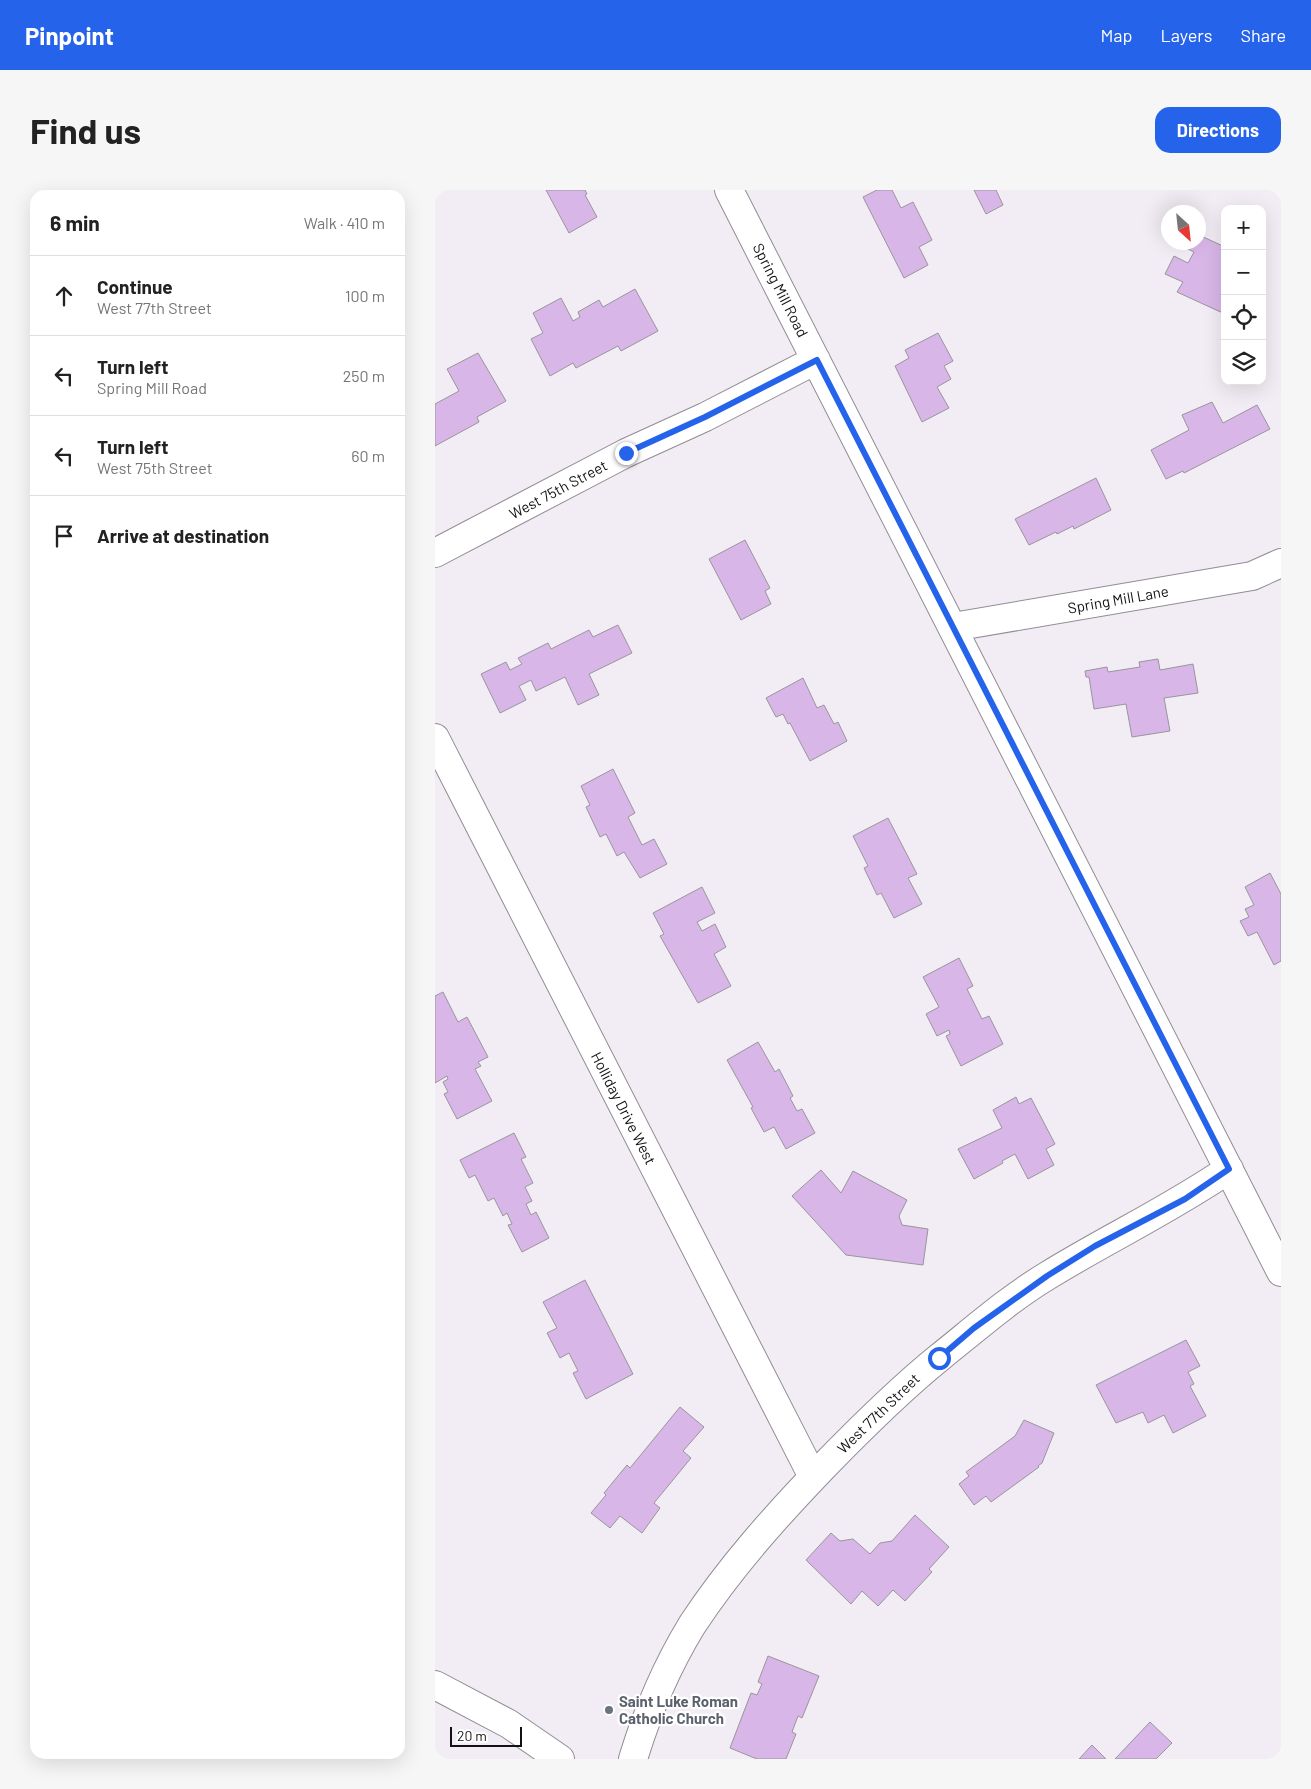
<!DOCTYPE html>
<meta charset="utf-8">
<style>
:root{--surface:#fff;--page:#f6f6f6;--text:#222;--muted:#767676;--line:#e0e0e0;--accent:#2563eb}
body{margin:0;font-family:Barlow,sans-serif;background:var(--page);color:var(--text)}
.controls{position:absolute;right:15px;top:15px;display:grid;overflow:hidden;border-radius:10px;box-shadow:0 5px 20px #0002}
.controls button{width:45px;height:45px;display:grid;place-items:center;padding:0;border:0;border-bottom:1px solid var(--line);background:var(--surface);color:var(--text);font:25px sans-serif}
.compass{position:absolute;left:726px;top:15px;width:45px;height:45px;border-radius:50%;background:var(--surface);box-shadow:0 5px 20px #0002;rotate:153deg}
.scale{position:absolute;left:15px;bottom:12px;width:72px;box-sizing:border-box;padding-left:5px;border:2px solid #121113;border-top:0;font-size:14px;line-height:18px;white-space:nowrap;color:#121113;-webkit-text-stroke:4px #fff;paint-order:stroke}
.stop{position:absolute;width:15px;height:15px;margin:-11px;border:4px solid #2563eb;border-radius:50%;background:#fff}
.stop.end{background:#2563eb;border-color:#fff;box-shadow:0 1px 5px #0008}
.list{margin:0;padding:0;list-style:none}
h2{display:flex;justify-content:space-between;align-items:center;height:65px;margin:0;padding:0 20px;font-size:21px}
h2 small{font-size:16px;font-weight:400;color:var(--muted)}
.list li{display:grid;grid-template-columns:32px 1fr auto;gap:15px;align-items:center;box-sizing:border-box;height:80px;padding:0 20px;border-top:1px solid var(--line)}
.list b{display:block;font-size:19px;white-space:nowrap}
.list p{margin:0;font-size:16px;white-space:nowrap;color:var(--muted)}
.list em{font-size:16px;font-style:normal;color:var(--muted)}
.icon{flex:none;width:28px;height:28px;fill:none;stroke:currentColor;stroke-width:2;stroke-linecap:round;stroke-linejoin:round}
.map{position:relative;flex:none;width:846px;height:1569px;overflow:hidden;border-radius:15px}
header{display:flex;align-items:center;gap:30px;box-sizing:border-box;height:70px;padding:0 25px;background:var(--accent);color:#fff}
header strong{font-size:24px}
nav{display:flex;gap:28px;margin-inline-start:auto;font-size:18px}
.intro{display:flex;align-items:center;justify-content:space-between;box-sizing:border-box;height:120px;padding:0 30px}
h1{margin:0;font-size:35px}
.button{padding:12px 22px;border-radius:15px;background:var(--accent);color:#fff;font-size:18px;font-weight:700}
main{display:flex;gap:30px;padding:0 30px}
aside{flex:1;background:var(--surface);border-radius:15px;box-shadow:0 5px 20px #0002}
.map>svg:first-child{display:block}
.building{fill:#d8b6e8;stroke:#99959b}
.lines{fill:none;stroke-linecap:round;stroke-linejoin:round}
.minor-casing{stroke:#918d93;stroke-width:30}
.minor{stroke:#fff;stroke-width:28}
.route{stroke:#2563eb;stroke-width:6}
.worship-dot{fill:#6b7280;stroke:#fff;stroke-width:2}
.labels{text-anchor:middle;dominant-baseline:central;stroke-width:4.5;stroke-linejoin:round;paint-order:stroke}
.street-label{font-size:15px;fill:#121113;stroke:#fff}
.worship-label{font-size:15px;font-weight:bold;fill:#5b616d;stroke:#fff;text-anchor:start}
</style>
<header>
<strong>Pinpoint</strong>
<nav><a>Map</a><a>Layers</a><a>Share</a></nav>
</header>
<div class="intro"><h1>Find us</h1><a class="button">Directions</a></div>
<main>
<aside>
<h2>6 min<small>Walk · 410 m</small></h2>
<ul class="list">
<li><svg class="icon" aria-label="ahead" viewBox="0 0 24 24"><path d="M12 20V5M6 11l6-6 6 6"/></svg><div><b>Continue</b><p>West 77th Street</p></div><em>100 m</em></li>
<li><svg class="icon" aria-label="left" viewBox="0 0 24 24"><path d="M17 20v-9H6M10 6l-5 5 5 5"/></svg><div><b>Turn left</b><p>Spring Mill Road</p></div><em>250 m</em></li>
<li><svg class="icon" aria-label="left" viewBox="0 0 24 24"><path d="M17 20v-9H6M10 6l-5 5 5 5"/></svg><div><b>Turn left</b><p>West 75th Street</p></div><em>60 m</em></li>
<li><svg class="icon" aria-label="arrive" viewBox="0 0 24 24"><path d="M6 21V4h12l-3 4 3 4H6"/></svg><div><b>Arrive at destination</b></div></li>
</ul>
</aside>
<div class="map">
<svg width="846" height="1569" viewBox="0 0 846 1569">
<rect width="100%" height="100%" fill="#f2edf4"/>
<!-- building -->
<path class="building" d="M111 0H150L152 4 150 5 162 27 134 43Z
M442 0H457L466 18 478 12 497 50 484 57 493 75 469 88 428 7Z
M539 0H561L568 15 551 24Z
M764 45 790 57V124L742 102 748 92 730 84 739 66 753 73 759 62 749 57 751 52H764Z
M200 99 223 141 186 161 183 156 141 178 138 173 115 186 96 149 108 143 98 123 126 108 138 131 145 127 143 122 164 110 168 117Z
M503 143 518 171 509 176 516 189 502 197 514 218 487 232 460 176 474 168 470 160Z
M43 163 71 211 42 227 44 232 0 256V214L24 201 12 179Z
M777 212 788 233 822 215 835 239 749 283 748 281 731 289 716 260 754 240 747 225Z
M661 288 676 320 639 339 638 336 622 344 621 342 594 355 580 329Z
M310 350 335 398 330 401 336 414 306 430 274 369Z
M183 435 197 463 154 484 164 505 143 515 130 487 101 501 96 490 84 496 91 510 65 523 46 484 71 472 75 480 87 474 83 468 113 453 116 459 154 440 158 447Z
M723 469 725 480 758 474 763 503 729 508 735 541 697 547 691 514 659 519 654 487H651L650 481 672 477 673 482 705 477 704 472Z
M368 488 382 518 389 515 399 534 403 532 412 551 375 571 355 533 353 534 348 524 341 527 331 508Z
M178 579 200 623 193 627 207 655 219 649 232 674 205 688 189 662 182 666 171 644 165 647 151 617 155 615 146 596Z
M453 628 482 684 473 688 487 714 459 728 446 703 442 705 429 678 433 676 418 646Z
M835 683 846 704V771L839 775 822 742 813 746 805 731 814 727 810 719 819 715 810 697Z
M267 697 280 723 262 732 267 741 280 734 291 757 279 764 296 796 263 813 225 746 229 744 218 723Z
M524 768 538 796 532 799 547 829 554 826 568 854 526 876 511 846 515 844 514 840 502 846 491 824 504 817 488 787Z
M8 802 23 832 32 827 53 867 43 872 46 876 40 879 57 911 22 929 9 904 13 902 8 892 13 889 12 886 0 893V806Z
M323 852 340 882 344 879 358 906 355 908 362 921 367 919 380 943 351 959 339 937 329 942 316 918 318 917 292 870Z
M581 907 584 914 596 908 620 954 611 959 619 975 593 989 580 964 567 971 568 973 539 989 523 959 567 938 558 920Z
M79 943 91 967 86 969 98 993 90 997 97 1011 91 1014 96 1025 101 1022 114 1048 87 1062 73 1035 77 1034 72 1023 68 1026 59 1008 53 1011 40 985 34 988 25 970Z
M386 980 406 1003 418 981 472 1010 464 1026 467 1035 493 1039 488 1075 411 1065 357 1006Z
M150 1090 198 1184 151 1209 138 1183 143 1181 134 1163 125 1168 112 1143 122 1138 108 1112Z
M751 1150 765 1176 753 1182 759 1194 755 1196 771 1226 738 1243 729 1225 713 1233 708 1222 681 1233 661 1195Z
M245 1217 269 1237 248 1261 256 1268 219 1313 225 1318 207 1343 185 1326 175 1338 156 1323 171 1305 169 1303 192 1275 195 1278Z
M589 1230 619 1243 607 1273 603 1276 604 1277 556 1312 551 1306 539 1315 524 1294 534 1286 531 1282 580 1246Z
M480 1325 514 1357 494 1379 497 1382 470 1411 458 1400 443 1416 427 1401 416 1414 371 1370 396 1343 405 1351 418 1349 435 1364 445 1353 457 1351Z
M333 1466 384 1486 367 1528 363 1526 357 1542 361 1544 351 1569H322L295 1558 316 1503 322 1505 327 1494 323 1492Z
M715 1532 737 1553 721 1569H680Z
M657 1555 671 1569H644Z"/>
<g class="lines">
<defs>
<path id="minor" d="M294 0 846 1082
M0 363 191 263 270 227 381 170
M518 437 817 386 846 373
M0 548 378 1287
M0 1495 74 1534 125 1569
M198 1569C212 1523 232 1476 257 1435 295 1377 341 1326 389 1276 426 1238 464 1200 505 1167 540 1139 574 1109 612 1086 672 1049 736 1019 794 979"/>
</defs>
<!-- minor casing -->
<use href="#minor" class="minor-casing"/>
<!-- minor -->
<use href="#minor" class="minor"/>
</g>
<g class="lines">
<!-- route -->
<path class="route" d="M191 263 270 227 382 170 794 979 750 1009 660 1056 612 1086 539 1138 504 1168"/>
</g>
<!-- markers -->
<circle class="worship-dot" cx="174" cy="1520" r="5"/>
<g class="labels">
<!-- street labels -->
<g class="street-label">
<text transform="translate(346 100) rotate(63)">Spring Mill Road</text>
<text transform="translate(123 299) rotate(-28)">West 75th Street</text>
<text transform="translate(683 409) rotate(-10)">Spring Mill Lane</text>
<text transform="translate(189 918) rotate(63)">Holliday Drive West</text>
<text transform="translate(443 1223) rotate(-44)">West 77th Street</text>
</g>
<!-- worship labels -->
<g class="worship-label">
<text x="184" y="1511">Saint Luke Roman<tspan x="184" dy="17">Catholic Church</tspan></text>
</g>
</g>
</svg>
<div class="controls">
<button>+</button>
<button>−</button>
<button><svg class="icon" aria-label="locate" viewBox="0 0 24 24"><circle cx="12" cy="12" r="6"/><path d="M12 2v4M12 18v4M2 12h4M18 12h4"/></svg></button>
<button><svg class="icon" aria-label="layers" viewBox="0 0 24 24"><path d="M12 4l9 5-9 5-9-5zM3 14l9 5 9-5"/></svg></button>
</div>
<svg class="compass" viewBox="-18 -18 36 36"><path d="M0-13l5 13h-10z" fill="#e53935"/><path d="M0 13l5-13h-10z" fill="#767676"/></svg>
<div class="scale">20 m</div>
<div class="stop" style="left:504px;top:1168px"></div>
<div class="stop end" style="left:191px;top:263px"></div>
</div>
</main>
